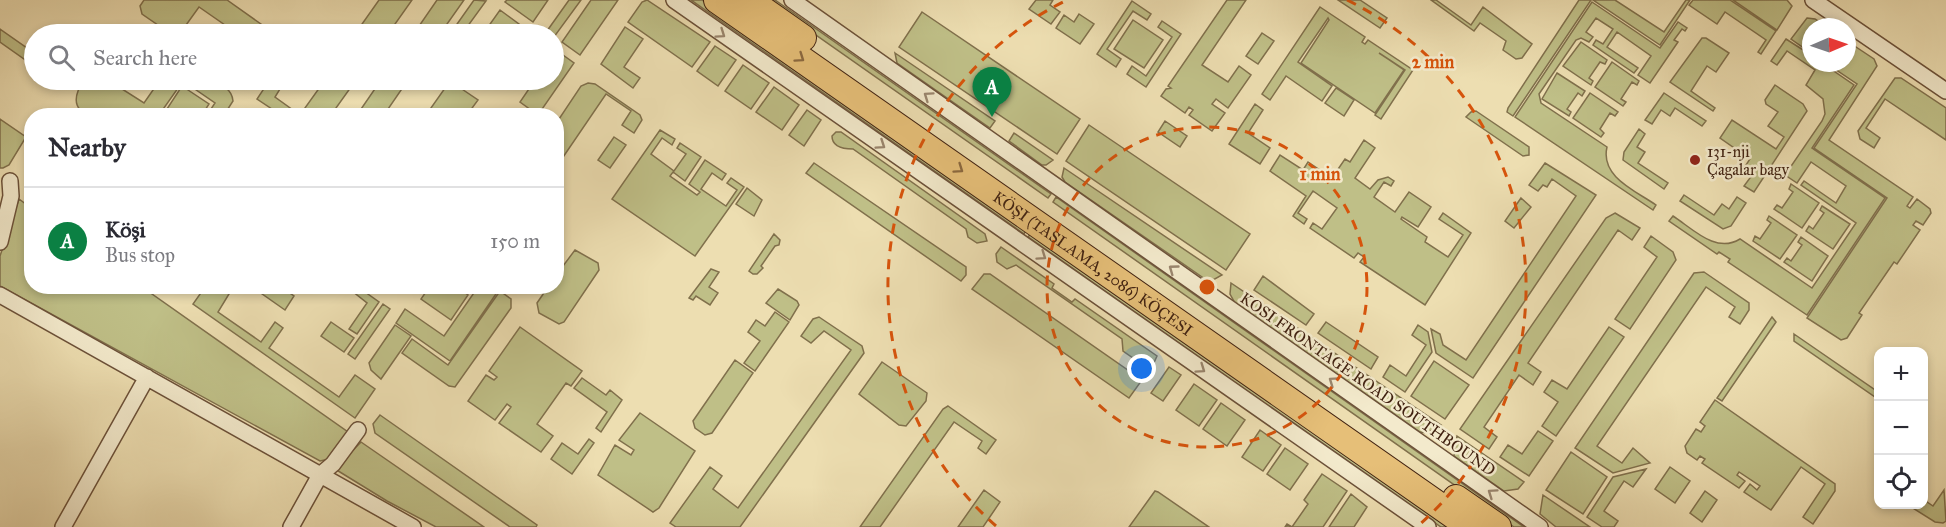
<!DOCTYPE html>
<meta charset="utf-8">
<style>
:root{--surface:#fff;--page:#f2f2f3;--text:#2b2b33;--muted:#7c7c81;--line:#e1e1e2;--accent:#0b8043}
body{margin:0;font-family:"IM FELL Great Primer",serif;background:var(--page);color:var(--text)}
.controls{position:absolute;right:18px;bottom:18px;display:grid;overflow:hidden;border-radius:12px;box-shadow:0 3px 9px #0003}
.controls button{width:54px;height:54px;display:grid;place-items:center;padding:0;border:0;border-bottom:2px solid var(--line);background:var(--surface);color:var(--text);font:30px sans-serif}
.compass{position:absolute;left:1802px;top:18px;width:54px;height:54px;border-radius:50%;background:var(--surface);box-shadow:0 3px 9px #0003;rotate:88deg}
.you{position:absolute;left:1142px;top:369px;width:21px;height:21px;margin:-15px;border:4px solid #fff;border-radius:50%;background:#1a73e8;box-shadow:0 0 0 9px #1a73e833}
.badge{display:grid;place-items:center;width:39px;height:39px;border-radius:50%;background:var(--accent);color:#fff;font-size:20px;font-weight:700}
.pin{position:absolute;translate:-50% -50px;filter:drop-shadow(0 2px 3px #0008)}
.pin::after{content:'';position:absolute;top:32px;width:21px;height:18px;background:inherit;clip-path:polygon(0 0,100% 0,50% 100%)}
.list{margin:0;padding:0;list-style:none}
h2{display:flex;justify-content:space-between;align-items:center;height:78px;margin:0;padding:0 24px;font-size:26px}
h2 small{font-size:20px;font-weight:400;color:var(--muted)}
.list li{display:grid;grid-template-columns:39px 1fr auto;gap:18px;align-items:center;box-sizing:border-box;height:108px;padding:0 24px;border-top:2px solid var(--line)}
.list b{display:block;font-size:22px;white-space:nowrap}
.list p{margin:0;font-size:20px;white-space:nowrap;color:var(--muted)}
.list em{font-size:20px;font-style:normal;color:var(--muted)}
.icon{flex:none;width:33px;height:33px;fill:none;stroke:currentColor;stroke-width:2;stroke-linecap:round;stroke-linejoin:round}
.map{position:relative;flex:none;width:1946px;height:527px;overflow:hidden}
.search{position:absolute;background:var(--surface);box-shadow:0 3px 9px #0003;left:24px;top:24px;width:540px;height:66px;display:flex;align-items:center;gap:15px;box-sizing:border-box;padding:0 21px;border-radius:33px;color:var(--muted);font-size:22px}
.panel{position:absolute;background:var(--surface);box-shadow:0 3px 9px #0003;left:24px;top:108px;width:540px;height:186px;border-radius:24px}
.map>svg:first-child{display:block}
.green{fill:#bfbf87;stroke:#80704c;stroke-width:1.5}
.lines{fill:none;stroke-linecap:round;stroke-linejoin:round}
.street-casing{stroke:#6c5139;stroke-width:18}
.primary-casing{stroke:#412211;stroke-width:28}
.street{stroke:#f3eacc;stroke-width:15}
.primary{stroke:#e6bf78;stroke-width:26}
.oneway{stroke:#9a866e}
.oneway2{stroke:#8b693f}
.ring{fill:none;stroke:#d7540c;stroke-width:3;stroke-dasharray:10 8}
.poi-dot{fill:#8f2418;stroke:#f3eacc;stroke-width:2}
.labels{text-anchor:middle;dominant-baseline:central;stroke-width:5;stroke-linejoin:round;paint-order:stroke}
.poi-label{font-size:16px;fill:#412211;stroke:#f3eacc;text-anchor:start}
.street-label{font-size:16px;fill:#412211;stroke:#f3eacc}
.centre{fill:#d7540c;stroke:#f3eacc;stroke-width:3}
.ring-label{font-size:18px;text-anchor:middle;font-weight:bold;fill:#d7540c;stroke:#f3eacc;stroke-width:5;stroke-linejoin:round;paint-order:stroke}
</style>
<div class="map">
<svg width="1946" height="527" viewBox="0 0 1946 527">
<rect width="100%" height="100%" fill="#eddeb1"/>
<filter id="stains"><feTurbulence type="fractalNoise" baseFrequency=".00333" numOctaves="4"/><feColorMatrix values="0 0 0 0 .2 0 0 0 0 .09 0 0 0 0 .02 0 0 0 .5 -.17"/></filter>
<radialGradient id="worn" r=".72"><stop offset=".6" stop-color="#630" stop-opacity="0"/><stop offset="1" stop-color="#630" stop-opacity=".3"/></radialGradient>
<!-- green -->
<path class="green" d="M144 0H227L275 34H238L199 7 181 32 171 34 142 14 140 6Z
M379 0H412L388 34H355Z
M437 0H464L440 34H425L417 29Z
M474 0 486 1 462 34H450Z
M507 0H548L533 22 505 2Z
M569 0H581L554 37 547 31Z
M591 0H618L580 55 562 42Z
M647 0 710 42 692 67 628 22 642 2Z
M691 0H702L1027 228 1024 234Z
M766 0H775L1051 194 1048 198Z
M1036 0H1053L1050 5 1060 12 1051 24 1029 9Z
M1227 0H1246L1202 65 1228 82 1239 66 1251 75 1228 108 1216 99 1212 104 1225 113 1212 131 1189 115 1193 110 1189 107 1185 113 1161 96 1166 89 1171 88 1168 86Z
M1338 0H1360L1387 18 1380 28Z
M1431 0H1436L1471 25 1483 7 1532 44 1522 58 1516 59 1503 50 1506 41 1480 23 1474 31Z
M1579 0H1591L1513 116 1507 112 1508 108Z
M1593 0H1615L1664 32 1686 0H1690L1660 45Z
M1693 0H1730L1776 31 1761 54 1758 52 1766 40 1725 12 1717 24 1689 5Z
M1733 0H1787L1792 6 1777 30Z
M1132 1 1151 14 1147 20 1133 11 1107 49 1121 59 1116 67 1097 54Z
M1592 2 1660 48 1678 22 1687 28 1685 31 1682 29 1674 40 1678 42 1650 83 1638 75 1651 56 1617 32 1607 47 1638 68 1634 73 1593 45 1596 40 1603 44 1613 29 1596 18 1586 32 1593 37 1589 42 1581 38 1576 40 1539 94 1541 103 1607 147C1600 177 1636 191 1656 205L1653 210 1515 117Z
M1320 7 1365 37 1362 42 1365 44 1368 40 1413 70 1381 119 1375 115 1405 70 1379 53 1404 70 1375 113 1301 63 1329 20 1328 18 1298 62 1332 86 1322 101 1286 76 1270 100 1262 94Z
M500 10 527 30 524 34H483Z
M922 12 1080 119 1057 154 899 47Z
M1079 14 1094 24 1080 44 1056 28 1064 15 1074 22Z
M1807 18 1815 19 1827 27H1811V53L1791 39Z
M1133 20 1163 40 1144 68 1114 49Z
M1162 21 1181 34 1146 87 1127 74 1132 66 1146 76 1172 37 1158 27Z
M625 27 643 39 624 67 640 78 633 88 601 64Z
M0 29 34 53V66L0 42Z
M1262 33 1274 41 1258 64 1246 56Z
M1702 38H1706L1729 53 1716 72 1707 66 1691 91 1715 108 1713 111 1670 82Z
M1786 39 1811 55V63H1822L1854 85 1812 148 1885 198 1807 315 1728 262 1730 259 1719 252 1717 254 1669 221 1673 216C1693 229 1716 254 1740 239L1812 288 1856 223 1801 185 1804 181 1836 203 1846 186 1811 162 1797 183 1785 175 1822 121 1825 114 1823 99 1806 85 1815 70 1787 51 1777 65 1771 61Z
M1847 41 1874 59 1877 66 1829 140 1913 197 1907 206 1910 208 1917 199 1930 209 1931 213 1923 225 1916 221 1913 225 1920 230 1897 264 1894 262 1859 313 1862 315 1847 338 1841 340 1807 318 1887 198 1814 148 1857 84 1826 63H1847Z
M1581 42 1607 60 1605 64 1600 62 1589 78 1593 81 1591 85 1563 66Z
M715 46 736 60 718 86 697 71Z
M556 50 574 63 538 115 520 102 535 80H554Z
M895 53 995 121 990 128 897 63Z
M1612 62 1639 81 1637 85 1632 82 1621 99 1626 102 1623 106 1595 87Z
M743 65 769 83 751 109 725 91Z
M1557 73 1585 91 1582 96 1578 93 1567 109 1571 112 1569 116 1542 99Z
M1895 78H1901L1946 108V140L1885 99 1866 128 1880 138 1874 148 1860 139 1858 131Z
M84 80H108L144 103 160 80C179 79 231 74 233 101L224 115H207L215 103 183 81 159 115 106 116 103 113 101 115C73 116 71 99 84 80Z
M325 80H356L331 115H281L257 99 269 81 280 89 275 97 300 115Z
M381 80H408L388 109 397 115H364L359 112Z
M450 81 478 100 467 115H426Z
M588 83 595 84 640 115 642 120 634 133 622 125 631 111 606 94 557 166V122L581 86Z
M1775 85 1803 104 1807 111 1754 192 1744 186 1753 174 1744 168 1750 159 1720 138 1732 120 1776 149 1784 137 1768 126 1778 112 1766 104 1765 100Z
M182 86 209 104 202 115H163Z
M774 87 799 105 782 130 756 112Z
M1336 88 1354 100 1344 116 1325 103Z
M1590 93 1618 112 1615 116 1610 113 1600 129 1604 133 1601 137 1573 118Z
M1664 93 1706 121 1702 126 1675 108 1670 116 1661 110 1652 124 1645 120Z
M1255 104 1263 110 1248 133 1270 148 1260 164 1229 144Z
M807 110 821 120 804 146 789 135Z
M1476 111 1529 147V155L1523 156 1466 117 1471 112Z
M0 119 26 137 9 165 3 168H0Z
M1165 121 1187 136 1180 147 1158 132Z
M1089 125 1250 234 1226 270 1066 161Z
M1639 129 1645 134 1637 147 1645 152 1638 163 1668 183 1664 189 1623 160 1624 152Z
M660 130 675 139 672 145 662 138 651 154 674 171 686 154 677 148 680 143 701 157 685 181 673 172 670 176 697 195 700 192 689 184 705 160 726 174 722 180 712 173 701 189 726 206 737 190 727 183 731 178 744 187 695 256 612 199Z
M836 132H841L985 234 987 241 977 243 968 237 966 229 853 149C844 149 832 147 832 136Z
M1014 133 1053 160 1046 165H1042L1009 141Z
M614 137 626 145 610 168 598 160Z
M1364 140 1375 148 1355 178 1370 189 1378 180 1388 177 1394 181 1391 186 1384 182 1374 197 1395 212 1409 192 1431 207 1418 227 1402 217 1401 219 1427 237 1425 242 1448 257 1463 235 1439 219 1443 213 1471 233 1425 305 1360 262 1364 257 1358 253 1354 258 1310 228 1313 223 1322 229 1337 208 1313 191 1298 213 1307 219 1304 224 1293 216 1306 196 1270 171 1280 155 1303 170 1308 162 1332 178 1345 159 1350 162Z
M814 163 966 267V275L961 281 806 173Z
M1545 163 1596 195 1473 378 1436 353 1431 329 1440 334 1443 345 1466 360 1576 196 1552 179 1547 187 1543 185 1538 191 1529 185Z
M1064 168 1222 275 1213 280 1205 279 1065 182 1062 177Z
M1791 184 1819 203 1802 228 1774 209 1777 205 1782 208 1793 192 1789 189Z
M747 188 762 200 754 216 736 204Z
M1684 195 1714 215 1722 204 1729 209 1737 197 1746 203 1731 226 1723 229 1680 201Z
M1056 197 1524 527H1514L1053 202Z
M1521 198 1531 207 1514 228 1505 221Z
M19 199 31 208 32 286 142 287 348 432 329 459 320 461 0 286V256Z
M1822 206 1850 224 1833 249 1806 231 1809 226 1813 229 1824 213 1820 210Z
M1615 213 1640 228 1632 240 1618 230 1528 363 1541 372 1533 385 1519 375 1484 427 1497 437 1489 449 1460 429 1606 218Z
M1769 216 1797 235 1780 259 1753 241 1755 236 1760 239 1771 223 1767 220Z
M1032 232 1452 527H1441L1028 237Z
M774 234 780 240 779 245 775 246 761 266 763 268 757 274H753L749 271Z
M1651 236 1673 252 1676 260 1630 329 1615 319 1657 257 1644 247Z
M1801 237 1828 256 1812 281 1784 262 1787 258 1791 261 1802 245 1798 242Z
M1001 247 1054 284 1052 288 1072 302 1075 299 1157 356 1152 367H1146L1123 351 1122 339 1016 265 1007 269 997 262 996 254Z
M575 250 598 263 599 270 564 322 559 324 539 313 537 303 548 287 556 286 557 274Z
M711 269 719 272 709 287 718 293 710 305 696 296 693 300 689 298Z
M1704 272 1749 303V310L1740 324 1729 317 1735 307 1706 287 1597 446 1622 463 1633 448 1650 463 1613 473 1575 448 1694 273Z
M984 274H990L1142 380 1129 398 972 289Z
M1263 276 1314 314 1306 325 1254 290Z
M1231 283 1441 425 1427 433 1420 432 1235 303 1230 294Z
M261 286 281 287 294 296 285 310 258 291Z
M430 286 457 287 468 295 451 320 421 299Z
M205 287H228L232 289 218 312 261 342 275 322 283 328 269 348 339 397 355 375 375 389 355 418 193 304Z
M347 287H358L379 302 357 334 349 329 367 303Z
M478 287H492L498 291 450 361 396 323 405 309 444 336Z
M778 289 797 301 799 305 790 320 766 303Z
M500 291 511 299V308L455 387 449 386 402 353 412 339 448 365Z
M383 304 390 309 355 359 348 354Z
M775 312 789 322 755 371 744 363 760 341 748 332 756 320 765 326Z
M819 317 862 346 864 353 740 527H676L670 523 710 467 722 476 713 489 738 508 851 350 824 331 811 343 801 336 813 319Z
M1772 317 1776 322 1774 325 1722 401 1717 398Z
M331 322 354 338 344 352 321 336Z
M1326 322 1378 357 1371 369 1318 333Z
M395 325 411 336 381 379 371 370 369 363Z
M1418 325 1428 332 1432 352 1405 392 1383 377 1390 365 1406 376 1426 345 1412 335Z
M520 327 582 371 571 386 566 383 537 424 553 436 541 452 499 423 511 407 507 404 495 420 468 401 486 375 494 380 497 377 489 371Z
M1609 327 1624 337 1556 436 1542 426 1558 402 1544 392 1552 380 1567 389Z
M1794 334 1878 392V399L1794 341Z
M735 360 753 373 712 433 705 435 695 428 693 421Z
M1434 361 1469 385 1445 419 1411 396Z
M882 362 927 393 926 401 906 426 899 425 859 394Z
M1169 367 1181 375 1163 401 1151 393Z
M582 378 606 395 610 390 622 400 601 432 596 428 607 412 574 388Z
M1194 384 1217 400 1199 426 1176 410Z
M1715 400 1835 484V491L1813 524 1803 517 1825 484 1801 467 1771 510 1744 492 1750 484 1757 490 1760 486 1739 472 1737 475 1745 481 1739 488 1702 463 1705 459 1700 456 1697 460 1687 453 1685 446 1696 429 1701 432 1705 426 1700 422Z
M1221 403 1245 420 1227 446 1203 429Z
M948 406 996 440 986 454 978 448 982 441 954 422 880 527H860L943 409Z
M640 413 695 451 659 508 653 512 598 475 615 445 631 455 634 450 619 440Z
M380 415 537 525 536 527H510L375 433 373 424Z
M1260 430 1281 445 1263 471 1242 457Z
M1538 431 1553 441 1529 476 1500 457 1508 445 1522 454Z
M1457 436 1524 482 1518 489 1504 491 1454 456Z
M589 439 594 443 572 474 551 459 562 443 578 454Z
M361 442 484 527H436L387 501 335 469Z
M1285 448 1308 464 1290 490 1267 474Z
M1571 452 1607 477 1583 514 1546 490Z
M1670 467 1690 481 1675 503 1655 489Z
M1646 469 1633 487 1624 481 1604 511 1618 521 1614 527H1602L1587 517 1613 477Z
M1322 474 1347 491 1323 527H1285L1287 524 1292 527 1308 504 1304 500Z
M984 490 1000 502 983 527H958Z
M1944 490 1946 521 1943 523 1935 522 1908 505 1924 504V500L1933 506Z
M1155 491 1158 492 1209 527H1129Z
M1705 491 1717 500 1702 522 1690 513Z
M1351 494 1367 507 1354 527H1329Z
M1543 495 1590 527H1556L1540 514Z"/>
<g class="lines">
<defs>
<path id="street" d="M674 0 1428 527
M792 0 1540 527
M1813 0 1946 91
M0 242 11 196 10 181
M0 295 413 527
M63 527 147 377
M291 527 320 475 333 464 358 430"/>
<g id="primary">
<path id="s1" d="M717 0 1470 527"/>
<path d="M749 0 803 38"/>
<path d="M1456 498 1498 527"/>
</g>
</defs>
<!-- street casing -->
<use href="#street" class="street-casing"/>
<!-- primary casing -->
<use href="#primary" class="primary-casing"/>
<!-- street -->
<use href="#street" class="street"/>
<!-- primary -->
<use href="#primary" class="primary"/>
</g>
<!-- one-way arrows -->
<defs><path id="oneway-chevron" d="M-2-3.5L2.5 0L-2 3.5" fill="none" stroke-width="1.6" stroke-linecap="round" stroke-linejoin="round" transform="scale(1.5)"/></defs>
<g class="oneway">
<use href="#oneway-chevron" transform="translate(721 34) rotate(35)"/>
<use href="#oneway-chevron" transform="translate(928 96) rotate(-145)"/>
<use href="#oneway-chevron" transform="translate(881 145) rotate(34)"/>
<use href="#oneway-chevron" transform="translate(1042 256) rotate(35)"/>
<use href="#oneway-chevron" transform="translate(1173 269) rotate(-144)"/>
<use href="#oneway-chevron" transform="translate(1201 369) rotate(35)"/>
<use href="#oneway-chevron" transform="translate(1333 381) rotate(-145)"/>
<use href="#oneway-chevron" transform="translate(1492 493) rotate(-145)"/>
</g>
<g class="oneway2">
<use href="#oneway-chevron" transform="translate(800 58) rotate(35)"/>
<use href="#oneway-chevron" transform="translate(959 169) rotate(35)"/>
</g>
<!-- distance rings -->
<g class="ring">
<circle cx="1207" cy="287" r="160"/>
<path d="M996 526A319 319 0 0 1 1067 0M1347 0A319 319 0 0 1 1418 526"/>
</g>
<!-- markers -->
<circle class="poi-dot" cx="1695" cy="160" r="6"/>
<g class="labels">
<!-- poi labels -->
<g class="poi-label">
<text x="1707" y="151">131-nji<tspan x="1707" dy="18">Çagalar bagy</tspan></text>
</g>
<!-- street labels -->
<g class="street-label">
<text stroke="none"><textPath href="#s1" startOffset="459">KÖŞI (TASLAMA, 2086) KÖÇESI</textPath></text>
<text transform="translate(1368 384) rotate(35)">KOSI FRONTAGE ROAD SOUTHBOUND</text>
</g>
</g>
<circle cx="1207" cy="287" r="9" class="centre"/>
<g class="ring-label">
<text x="1433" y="68">2 min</text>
<text x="1320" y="180">1 min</text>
</g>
<rect width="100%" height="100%" filter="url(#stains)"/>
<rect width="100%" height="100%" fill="url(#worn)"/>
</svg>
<div class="controls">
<button>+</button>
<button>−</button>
<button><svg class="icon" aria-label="locate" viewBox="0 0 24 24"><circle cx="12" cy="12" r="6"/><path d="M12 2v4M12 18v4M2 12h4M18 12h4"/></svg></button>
</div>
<svg class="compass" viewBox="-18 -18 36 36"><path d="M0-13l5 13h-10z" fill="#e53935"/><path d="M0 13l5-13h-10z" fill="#7c7c81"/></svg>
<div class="you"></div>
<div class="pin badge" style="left:992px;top:117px">A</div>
<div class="search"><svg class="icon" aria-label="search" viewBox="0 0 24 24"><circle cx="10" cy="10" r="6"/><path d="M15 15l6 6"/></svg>Search here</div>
<section class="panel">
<h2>Nearby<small></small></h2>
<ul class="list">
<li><span class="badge">A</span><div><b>Köşi</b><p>Bus stop</p></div><em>150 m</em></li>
</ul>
</section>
</div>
